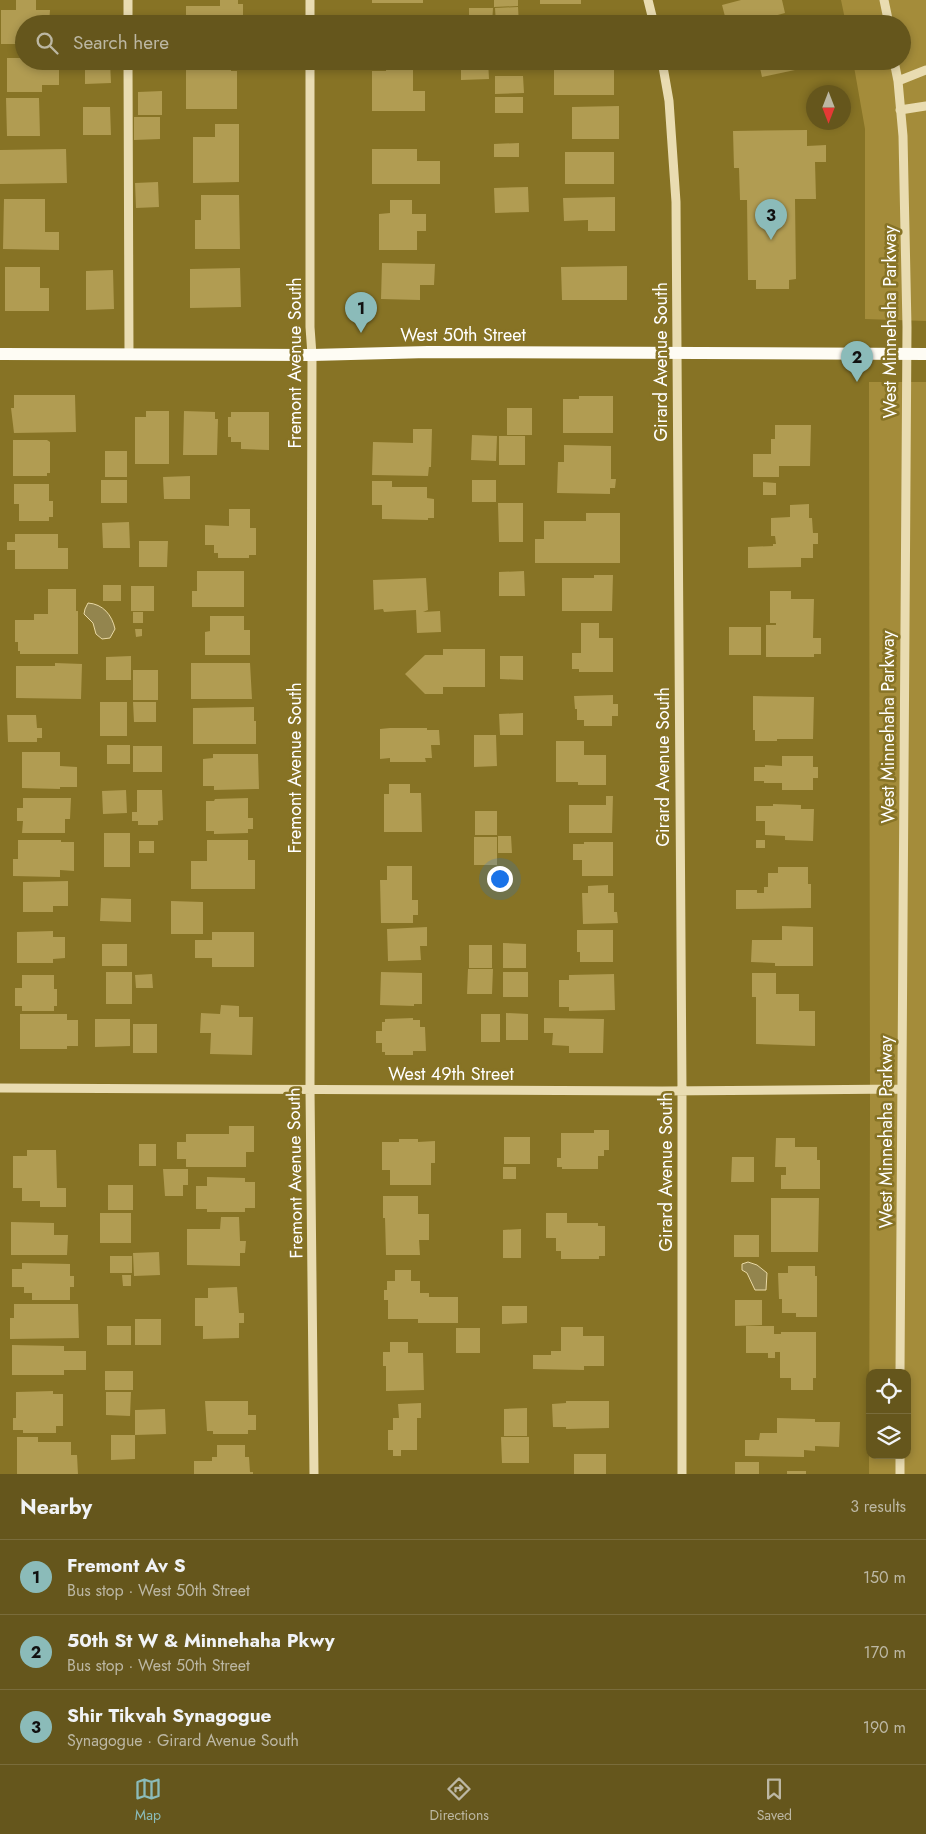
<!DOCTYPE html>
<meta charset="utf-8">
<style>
:root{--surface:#65561c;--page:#6b5c25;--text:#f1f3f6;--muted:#bcb7a3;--line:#796c3b;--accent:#8bbbb9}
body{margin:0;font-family:Jost,sans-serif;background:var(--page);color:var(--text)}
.controls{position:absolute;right:15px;bottom:15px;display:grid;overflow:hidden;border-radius:10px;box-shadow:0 2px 8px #0003}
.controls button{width:45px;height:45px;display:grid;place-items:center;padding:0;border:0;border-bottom:1px solid var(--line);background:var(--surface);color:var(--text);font:25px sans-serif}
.compass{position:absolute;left:806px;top:85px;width:45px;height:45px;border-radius:50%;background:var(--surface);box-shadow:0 2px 8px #0003;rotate:180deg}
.you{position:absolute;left:499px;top:878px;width:18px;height:18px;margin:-12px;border:4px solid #fff;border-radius:50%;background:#1a73e8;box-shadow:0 0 0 8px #1a73e833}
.badge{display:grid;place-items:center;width:32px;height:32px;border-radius:50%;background:var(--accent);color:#111;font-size:16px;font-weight:700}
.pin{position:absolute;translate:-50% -41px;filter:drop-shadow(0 1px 2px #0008)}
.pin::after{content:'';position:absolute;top:26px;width:18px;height:15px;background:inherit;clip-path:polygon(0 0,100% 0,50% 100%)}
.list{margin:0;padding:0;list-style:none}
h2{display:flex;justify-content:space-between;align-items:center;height:65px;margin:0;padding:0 20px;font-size:21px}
h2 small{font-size:16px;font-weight:400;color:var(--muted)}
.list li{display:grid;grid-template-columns:32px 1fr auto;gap:15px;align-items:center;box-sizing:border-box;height:75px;padding:0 20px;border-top:1px solid var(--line)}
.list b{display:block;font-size:19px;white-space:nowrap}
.list p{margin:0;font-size:16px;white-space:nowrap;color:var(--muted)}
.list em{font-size:16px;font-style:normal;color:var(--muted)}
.icon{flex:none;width:28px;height:28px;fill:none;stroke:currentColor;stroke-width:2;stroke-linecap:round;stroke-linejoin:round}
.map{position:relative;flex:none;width:926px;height:1474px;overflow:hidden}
.search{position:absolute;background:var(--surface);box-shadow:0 2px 8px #0003;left:15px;right:15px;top:15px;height:55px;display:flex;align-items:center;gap:12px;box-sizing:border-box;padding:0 18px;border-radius:28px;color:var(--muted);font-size:19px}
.sheet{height:290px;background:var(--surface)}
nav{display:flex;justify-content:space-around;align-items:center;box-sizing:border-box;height:70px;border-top:1px solid var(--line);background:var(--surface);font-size:14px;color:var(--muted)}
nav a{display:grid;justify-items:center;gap:2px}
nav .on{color:var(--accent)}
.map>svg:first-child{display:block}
.green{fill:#a48c3a;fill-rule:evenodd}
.water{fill:#93854e;stroke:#e9d9a5}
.building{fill:#b19c52}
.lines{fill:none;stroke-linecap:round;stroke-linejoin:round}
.minor{stroke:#e9dcb1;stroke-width:9}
.major{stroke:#fefcf4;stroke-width:12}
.labels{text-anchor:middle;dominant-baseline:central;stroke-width:5;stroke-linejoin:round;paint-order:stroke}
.street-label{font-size:18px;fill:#fff;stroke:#877325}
</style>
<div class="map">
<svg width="926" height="1474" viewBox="0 0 926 1474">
<rect width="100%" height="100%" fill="#877325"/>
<!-- green -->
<path class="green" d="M841 0H926V321L865 319V129L853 61H902V24H846Z
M869 382H926V1474H869L870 1110ZM870 1373H907V1455H870Z"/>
<!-- water -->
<path class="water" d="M88 603C103 604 112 615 115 629L110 638 102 639 96 634 93 623 84 614 85 609Z
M748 1262 757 1265 767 1273 766 1290H755L747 1273 742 1270V1264Z"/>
<!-- building -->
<path class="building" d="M16 0H36V10H50L49 24H24V44H1V10H16Z
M220 0H238V4H243V24H186V6H220Z
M372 0H423V3H372Z
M494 0H518V6L494 7Z
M540 0H581V4H540Z
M741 0H782L785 13 744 24H727L722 5Z
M518 7 519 24H496L495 8Z
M469 8H493L492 24H469Z
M376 16H442V24H376Z
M547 19H593V24H547Z
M77 21H102V24H77Z
M7 58H24V61H59V85H42V92H7Z
M85 61H110L111 83 85 84Z
M386 61H413V91H425V111H372V71H386Z
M461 61H488L489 79 461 80Z
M554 61H614V95H554Z
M735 61H793L795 70 762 77 759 63 736 68Z
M213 63H231V71H237V109H186V68H213Z
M495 76H523L524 93 495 94Z
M162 91V115H138V92Z
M495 97H523V113H495Z
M6 98H39L40 136H7Z
M619 106V139H572V107Z
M83 107H110L111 135H83Z
M134 117H160V139L134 140Z
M215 124H239V182L193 183V137H215Z
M807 130V146L826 145V162H815L816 199H795L796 279 789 280V289H756V280H748L747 200H740L739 168H734L733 131Z
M519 143V157H494V144Z
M66 149 67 183 0 184V150Z
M372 149H417V161H440V184H372Z
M565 152H614V184H565Z
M158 182 159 207 136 208 135 183Z
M528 187 529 212 495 213 494 188Z
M201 195H239L240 249H195V220H201Z
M615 197V231H588V220L564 221 563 198Z
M4 199H45V232H59V250L3 249Z
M390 200H412V214H426V231H417V250H379V214L390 213Z
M382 263 435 264 434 285H420V300L381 299Z
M627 266V300H562L561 267Z
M5 267H40V288H49V311H5Z
M240 268 241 307 190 308V269Z
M113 270 114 309 86 310V271Z
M14 395H75L76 432 14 433 11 408H14Z
M579 396H613V433H563V399H579Z
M507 408H532V435H507Z
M146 411H169V464H135V417H146Z
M184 411 215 412V419H218L217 455H183Z
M231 412H269V450L241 449V442H231V437H228V417H231Z
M775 425H811L810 466H779V477H753V454H771V439H775Z
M413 429H432L431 467H429L428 476 372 475 373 442 413 443Z
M472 435 497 436 496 461 471 460Z
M499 436H525V465H499Z
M13 440H47L50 442V473H47V476H13Z
M564 445 611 446V479H616L615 488H610V494L557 493 558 462H564Z
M105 451H127V477H105Z
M190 476V499H164L163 477Z
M101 480H127V503H101Z
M472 480H496V502H472Z
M372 481H392V487H427V498L434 499V518H428V520L382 519V505H372Z
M763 482 776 483V495H763Z
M14 484H49V501H53V517H49V521H19V504H14Z
M498 503H523V542H499Z
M809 504V518H812L813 533H818V544H813V558H801V567L748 568V547L773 546V544H776L775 536H771V518L790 517V505Z
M229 509H250V528H256V555H249V558H218V553H214V545H205V525L229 526Z
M586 513H620V563H535V539H544V521H586Z
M129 522 130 548H103L102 523Z
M15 534H58V548H68V569H15V550H7V542H15Z
M139 541H168L167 567H139Z
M197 571H244V607H192V591H197Z
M524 571 525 596H499V572Z
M594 575H613L612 611H562V578H594Z
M426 578 428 610 423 612 440 611 441 632 417 633 416 610 384 612 383 609 374 610 373 580Z
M103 585H121V601H103Z
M131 586H154V611H131Z
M48 589H76V611H78V654H20V651H18V642H15V620H34V614H48Z
M770 591H791V599H814L813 638H821V654H814V657H766V625H776V623H770Z
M133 612H143V623H133Z
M210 616H244V630H250V655H205V632L210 631Z
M581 623H599V638H613V672H579V669H572V653H581Z
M729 627H761V655H729Z
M135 629H142V636L136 637Z
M443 649H485V687H443V694H425L405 674 425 655H443Z
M131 656V680H106V657Z
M500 656H523V680L500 679Z
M55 663 82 664 81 699 16 698V666H55Z
M191 663H250L252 699H191Z
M133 670H158V700H133Z
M613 695V704H618V716H612V726H584V720H577V709H575L574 696Z
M753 696 814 697 813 739H777V741H755V730H753Z
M100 702H127V736H100Z
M133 702H156V722H134Z
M254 707V721H256V744H193V708Z
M523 713V735H500L499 714Z
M7 715H36L37 728H42V738H37V742H8Z
M390 728H427V730H439L440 745H431L432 758H425L426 762H390V758L380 759V729Z
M474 735H496L497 766 474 767Z
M556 741H584V755H606V785H578V782H556Z
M107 745H130V764H107Z
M133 746H162V772H133Z
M22 752H60V766L77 767V787H60V789L22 788Z
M213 754H258L259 789 214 790V786H203V759L213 758Z
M782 756H813V767H818V778H813V790H782V783H764V781H754V767H765V765L782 766Z
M389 784H410V793H421L422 832H384V794H389Z
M126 790 127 813 103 814 102 791Z
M137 790H162L163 820 158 821V825H138V821H132V812H137Z
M606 796H613L612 833H569V805H606Z
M23 798H71L70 819H65V833H22L23 821H17V808H23Z
M248 798V818H253V829H248V833L214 834V831H206V801H214L215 799Z
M773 804 801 805V809H814L813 841 785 840V836L765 835V821H756V806H773Z
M475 811H497V835H475Z
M104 833H130V867H104Z
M498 836H511L512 853H498Z
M474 837H497V865H474Z
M18 840H61V842H74V871L60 870V877L13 876V859H18Z
M207 840H248V860H255V889H191V861H207Z
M756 840H765V848H756Z
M139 841H154V853H139Z
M584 842H613V876H582V860H573V844H584Z
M387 866H412V900H418V915H413V923H381L380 880H387Z
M778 867H808V884H811V908L736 909V890H757V893H764V887H768V873H778Z
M68 881V906H53V912H23V882Z
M608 885V893H614V912H617L618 923 583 924 582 893H588V886Z
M101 898 131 899V922L100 921Z
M171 901 203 902V934H171Z
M782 926 813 927V966H775V963L751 962 752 940H782Z
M427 927V946H420L421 960 388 961 387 929Z
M577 930H613V962H580V952H577Z
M53 931V937H65V958L53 959V963H17V932Z
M212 932H254V967H212V958H195V940H212Z
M503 943 526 944V968H503Z
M102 944H127V966H102Z
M469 945H492V968H469Z
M468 969H493L492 994H467Z
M106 972H132V1004H106Z
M381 972 422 973V1004H414V1006L380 1005Z
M503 972H528V997H503Z
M752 973H776V994H799V1011H815V1046L756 1044V997H752Z
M152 974 153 988H136L135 975Z
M614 974 615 1010 569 1011V1007H559V980H569V975Z
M22 975H54V989H57V1006H54V1011H22V1006H15V988H22Z
M221 1005 239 1006V1017H253L252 1055 210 1054 211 1033H200L201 1013 220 1014Z
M506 1013 528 1014V1040H506Z
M20 1014H67V1020H78V1046H67V1049H20Z
M481 1014H500V1042H481Z
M413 1018V1020H420V1027H425L426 1051H413V1055H385V1052H382V1043H376V1031H382V1022H385V1019Z
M544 1018 604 1019 603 1053H569V1046L552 1045 553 1033H544Z
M95 1019H130V1046L95 1047Z
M133 1024H157V1053H133Z
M229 1126H254V1152H246V1167H186V1159H177V1142H186V1134H229Z
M594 1130H609V1150H604V1156H598V1169H562V1167H557V1158H561V1133H594Z
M504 1137H530V1164H504Z
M776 1138H795V1147H817V1160H820V1189H781V1175H786V1167H775Z
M399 1139H418V1142L435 1141V1163H431V1185H390V1170H382V1142H399Z
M139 1144H156V1166H139Z
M27 1150H56L57 1188H66V1207H40V1201H22V1188H13V1156H27Z
M732 1157H754V1182H731Z
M503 1167H516V1179H503Z
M163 1169H188V1185H183V1196H165Z
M207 1177 245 1178V1182H255V1208H245V1212H207V1209H196V1186H207Z
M108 1185H133V1210H108Z
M383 1196H418V1214H429V1240H419L420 1255H386L385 1218H383Z
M771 1198H819L818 1252H771Z
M100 1213H131V1243H100Z
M546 1213H567V1223H598V1226H605V1256H599V1259H561V1251H556V1238H546Z
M221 1217H239L240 1241H246L245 1253H240V1266L187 1265V1229H220Z
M11 1222 54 1223V1235H68L67 1255H11Z
M521 1229V1258H503V1230Z
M734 1235H759V1257H734Z
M159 1252 160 1275 134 1276 133 1253Z
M110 1256H132V1273H110Z
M22 1263 70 1264V1276H74V1287H70V1300H32V1293H24V1287H12V1269H22Z
M788 1266H815V1276H817V1317H796V1313H782V1299H779L778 1273H788Z
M395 1270H411V1281H420V1293H429V1297H458V1323H418V1319H388V1300H384V1290H387V1281H395Z
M122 1275H131V1286H123Z
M237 1287 239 1313H244V1323H239V1338L203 1339V1326H195V1298H208V1288Z
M735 1300H762V1325L735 1326Z
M14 1304H78L79 1338 10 1339V1318H14Z
M502 1306H527V1323L502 1324Z
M135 1319H161V1345H135Z
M107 1326H131V1345H107Z
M746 1326H774V1334H781V1332H816V1378H813V1390H791V1378H780V1352H775V1358H768V1353H746Z
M561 1327H583V1336H604V1366H584V1370L533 1369V1355H551V1351H561Z
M456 1328H480V1353H456Z
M390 1342H408V1353H423L424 1390 386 1391V1366H383V1352H390Z
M12 1345 64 1346V1351H86V1370H64V1375H12Z
M105 1371H133V1390H105Z
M53 1391V1394H63V1426H56V1433H23V1430H13V1418H16V1392Z
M106 1392H131L130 1416 106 1415Z
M205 1401H248V1415H256V1430H248V1434H213V1431H207Z
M566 1401H609V1428L566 1429V1427H553L552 1404 566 1403Z
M421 1403V1418H417V1450H401V1456H393V1450H388V1430H393V1418H399L398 1404Z
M527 1408V1436H504V1409Z
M165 1409 166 1434 135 1435V1410Z
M777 1418 815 1419V1422H840L839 1447 815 1446V1451L804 1450V1457L745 1456V1440H759L760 1433H777Z
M111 1435H135V1459L111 1460Z
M17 1437H38V1442H71V1455H77L78 1474H17Z
M501 1437H529V1463H502Z
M217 1445H245V1457H249L250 1472H253V1474H194V1461H212V1457H217Z
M574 1454H606V1474H574Z
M735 1462H759V1474H735Z
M787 1471H806V1474H787Z"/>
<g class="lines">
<!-- minor -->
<path class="minor" d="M310 0V24
M648 0 654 24
M884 0 889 24
M128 24V0
M128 61 129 354
M310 61V327L312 355 310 1089 314 1474
M662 61 669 101 676 202 682 1091V1474
M894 61 898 81 903 136 907 327 900 1373
M898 81 926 70
M900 110 926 106
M0 1088 662 1091 902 1089
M900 1474V1455"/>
<!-- major -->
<path class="major" d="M0 354 312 355 428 352 926 354"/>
</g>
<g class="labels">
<!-- street labels -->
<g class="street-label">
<text transform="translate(890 322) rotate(-90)">West Minnehaha Parkway</text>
<text x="463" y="335">West 50th Street</text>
<text transform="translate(661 362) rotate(-90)">Girard Avenue South</text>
<text transform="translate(295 363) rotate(-90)">Fremont Avenue South</text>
<text transform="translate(888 727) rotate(-90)">West Minnehaha Parkway</text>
<text transform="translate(663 767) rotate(-90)">Girard Avenue South</text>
<text transform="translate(295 768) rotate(-90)">Fremont Avenue South</text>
<text x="451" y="1074">West 49th Street</text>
<text transform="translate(886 1132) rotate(-90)">West Minnehaha Parkway</text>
<text transform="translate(666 1172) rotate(-90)">Girard Avenue South</text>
<text transform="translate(295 1173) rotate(-91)">Fremont Avenue South</text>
</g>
</g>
</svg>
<div class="controls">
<button><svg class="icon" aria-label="locate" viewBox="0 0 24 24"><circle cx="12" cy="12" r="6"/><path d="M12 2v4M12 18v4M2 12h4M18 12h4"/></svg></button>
<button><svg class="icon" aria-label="layers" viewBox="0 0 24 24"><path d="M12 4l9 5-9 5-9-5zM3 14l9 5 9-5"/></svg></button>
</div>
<svg class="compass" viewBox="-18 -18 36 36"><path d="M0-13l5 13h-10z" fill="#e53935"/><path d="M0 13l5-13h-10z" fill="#bcb7a3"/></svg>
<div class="you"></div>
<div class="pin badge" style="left:361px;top:333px">1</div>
<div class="pin badge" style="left:857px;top:382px">2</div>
<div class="pin badge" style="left:771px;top:240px">3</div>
<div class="search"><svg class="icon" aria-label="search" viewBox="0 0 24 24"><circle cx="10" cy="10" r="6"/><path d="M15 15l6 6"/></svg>Search here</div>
</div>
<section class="sheet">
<h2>Nearby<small>3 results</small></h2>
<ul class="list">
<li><span class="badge">1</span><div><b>Fremont Av S</b><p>Bus stop · West 50th Street</p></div><em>150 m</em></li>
<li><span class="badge">2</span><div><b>50th St W &amp; Minnehaha Pkwy</b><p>Bus stop · West 50th Street</p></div><em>170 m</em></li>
<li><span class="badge">3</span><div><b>Shir Tikvah Synagogue</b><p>Synagogue · Girard Avenue South</p></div><em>190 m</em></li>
</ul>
</section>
<nav>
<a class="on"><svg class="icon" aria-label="map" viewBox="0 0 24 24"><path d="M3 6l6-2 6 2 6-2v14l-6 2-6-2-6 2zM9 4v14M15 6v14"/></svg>Map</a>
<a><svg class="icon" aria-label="directions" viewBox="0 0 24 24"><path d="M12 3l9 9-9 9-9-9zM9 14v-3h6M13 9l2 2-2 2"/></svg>Directions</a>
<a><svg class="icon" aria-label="saved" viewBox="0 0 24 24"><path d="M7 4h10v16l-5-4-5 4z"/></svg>Saved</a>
</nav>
